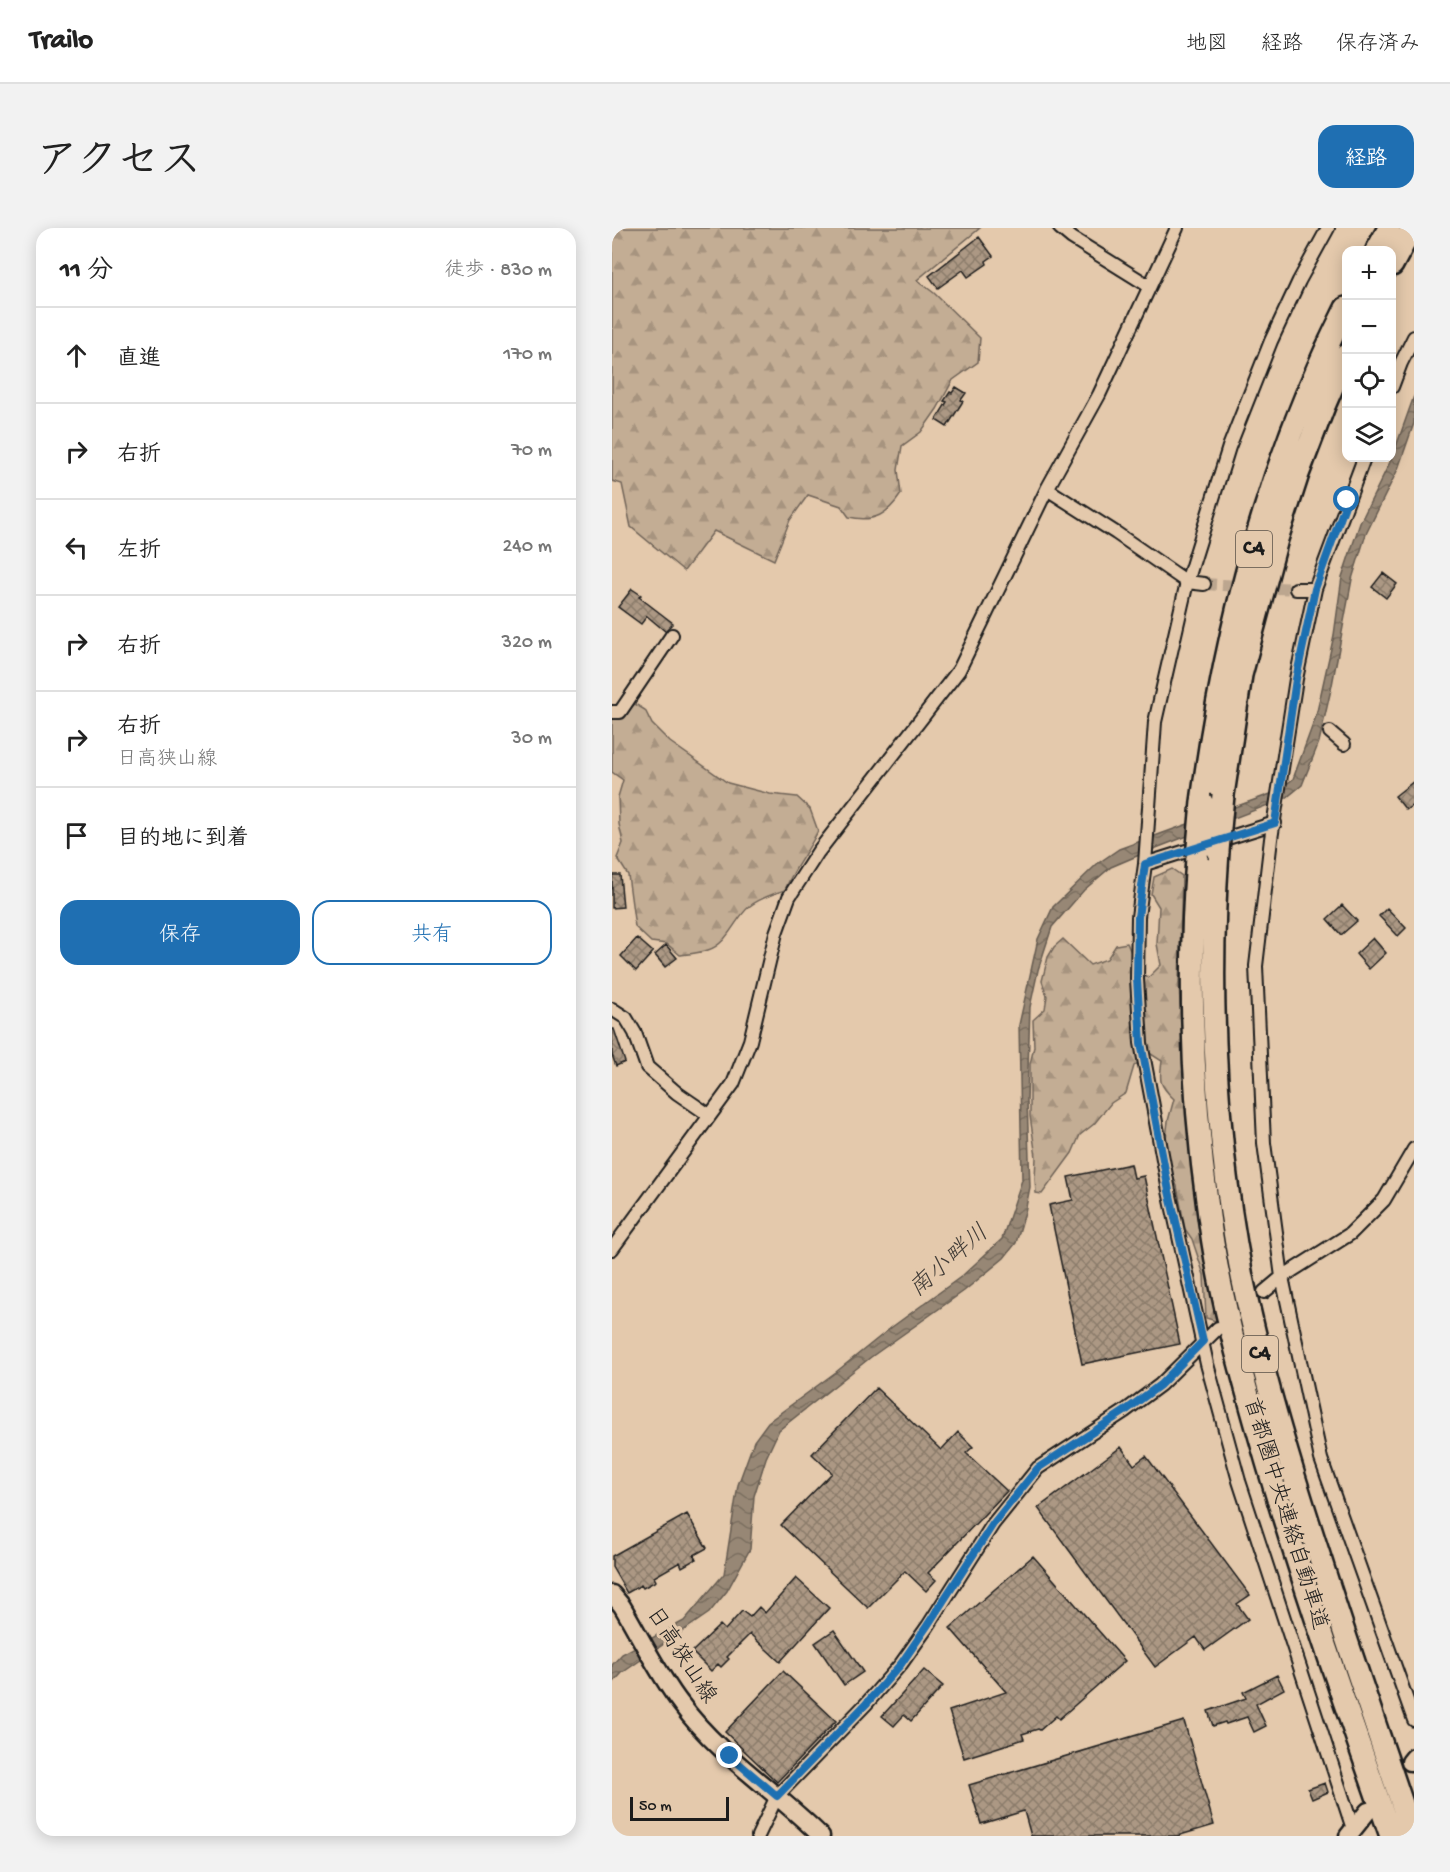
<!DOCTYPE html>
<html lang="ja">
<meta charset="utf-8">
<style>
:root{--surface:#fff;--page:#f2f2f2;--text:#222;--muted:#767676;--line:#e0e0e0;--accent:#1f6fb2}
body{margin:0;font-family:"Gochi Hand","Klee One",sans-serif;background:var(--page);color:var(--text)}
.controls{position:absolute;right:18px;top:18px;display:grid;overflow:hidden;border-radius:12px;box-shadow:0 3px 15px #0003}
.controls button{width:54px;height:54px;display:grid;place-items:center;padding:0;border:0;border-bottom:2px solid var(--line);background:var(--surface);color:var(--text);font:30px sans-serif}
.scale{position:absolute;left:18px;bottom:15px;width:99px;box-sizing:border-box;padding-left:6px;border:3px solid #1c1c1c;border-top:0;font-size:16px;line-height:21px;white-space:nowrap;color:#1c1c1c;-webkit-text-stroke:4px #e4c9ac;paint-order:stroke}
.stop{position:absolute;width:18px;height:18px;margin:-14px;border:4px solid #1f6fb2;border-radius:50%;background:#fff}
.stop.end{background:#1f6fb2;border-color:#fff;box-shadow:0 2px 6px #0008}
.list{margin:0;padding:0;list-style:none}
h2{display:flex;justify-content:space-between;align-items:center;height:78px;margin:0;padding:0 24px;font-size:26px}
h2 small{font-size:20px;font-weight:400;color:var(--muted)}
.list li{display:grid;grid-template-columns:39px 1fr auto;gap:18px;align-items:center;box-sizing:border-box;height:96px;padding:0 24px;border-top:2px solid var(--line)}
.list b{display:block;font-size:22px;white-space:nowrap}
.list p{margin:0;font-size:20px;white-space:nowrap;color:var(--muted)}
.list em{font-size:20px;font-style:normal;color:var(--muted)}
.actions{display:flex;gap:12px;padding:18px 24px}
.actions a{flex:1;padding:14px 0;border:2px solid var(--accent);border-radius:18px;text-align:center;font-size:21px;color:var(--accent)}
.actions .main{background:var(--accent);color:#fff}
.icon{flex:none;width:33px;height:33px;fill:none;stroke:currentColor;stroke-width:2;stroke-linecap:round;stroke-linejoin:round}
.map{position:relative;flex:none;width:802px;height:1608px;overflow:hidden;border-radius:18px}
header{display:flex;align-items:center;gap:36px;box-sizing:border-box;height:84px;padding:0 30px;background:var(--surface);border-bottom:2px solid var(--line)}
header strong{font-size:28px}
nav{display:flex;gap:33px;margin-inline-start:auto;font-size:21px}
.intro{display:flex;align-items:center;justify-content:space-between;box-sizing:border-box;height:144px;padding:0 36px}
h1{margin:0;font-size:42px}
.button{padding:15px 27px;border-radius:18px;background:var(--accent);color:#fff;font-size:21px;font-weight:700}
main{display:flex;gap:36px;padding:0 36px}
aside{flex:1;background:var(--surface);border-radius:18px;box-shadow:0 3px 15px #0003}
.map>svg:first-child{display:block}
.forest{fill:url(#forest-firs);stroke:#706458;stroke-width:1.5}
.water{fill:url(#water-waves);stroke:#665c51;stroke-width:1.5}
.building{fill:url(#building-cross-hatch);stroke:#1c1c1c;stroke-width:1.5}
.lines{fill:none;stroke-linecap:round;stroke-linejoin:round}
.street-tunnel{stroke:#bca68f;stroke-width:12;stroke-dasharray:12 6;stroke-linecap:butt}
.street-casing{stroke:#1c1c1c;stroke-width:16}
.secondary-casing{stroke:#1c1c1c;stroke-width:21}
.highway-casing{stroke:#1c1c1c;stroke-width:26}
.street{stroke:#e4c9ac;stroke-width:12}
.secondary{stroke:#e4c9ac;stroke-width:16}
.highway{stroke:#e4c9ac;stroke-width:21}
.highway-bridge-casing{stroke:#1c1c1c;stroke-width:26;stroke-linecap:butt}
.highway-bridge{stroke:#e4c9ac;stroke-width:21}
.route{stroke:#1f6fb2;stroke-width:8}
.labels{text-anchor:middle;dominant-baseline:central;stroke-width:6;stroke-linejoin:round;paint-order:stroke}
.shield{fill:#e4c9ac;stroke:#585047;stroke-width:1.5}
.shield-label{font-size:21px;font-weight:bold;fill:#1c1c1c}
.street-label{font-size:22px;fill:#1c1c1c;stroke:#e4c9ac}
.water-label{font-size:24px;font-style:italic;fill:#413c37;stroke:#e4c9ac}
</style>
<header>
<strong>Trailo</strong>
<nav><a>地図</a><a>経路</a><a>保存済み</a></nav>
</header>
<div class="intro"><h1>アクセス</h1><a class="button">経路</a></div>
<main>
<aside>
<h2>11 分<small>徒歩 · 830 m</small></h2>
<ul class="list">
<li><svg class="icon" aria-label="ahead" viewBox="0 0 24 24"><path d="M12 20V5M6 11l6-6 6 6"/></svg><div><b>直進</b></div><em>170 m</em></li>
<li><svg class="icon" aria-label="right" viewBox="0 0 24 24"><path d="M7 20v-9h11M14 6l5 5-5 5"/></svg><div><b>右折</b></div><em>70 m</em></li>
<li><svg class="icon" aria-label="left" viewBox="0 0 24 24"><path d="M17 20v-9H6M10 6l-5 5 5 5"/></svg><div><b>左折</b></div><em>240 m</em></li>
<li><svg class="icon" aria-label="right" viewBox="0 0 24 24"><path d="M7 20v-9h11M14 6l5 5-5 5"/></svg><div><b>右折</b></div><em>320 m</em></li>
<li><svg class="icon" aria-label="right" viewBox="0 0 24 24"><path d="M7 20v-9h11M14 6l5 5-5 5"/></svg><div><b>右折</b><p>日高狭山線</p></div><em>30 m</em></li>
<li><svg class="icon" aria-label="arrive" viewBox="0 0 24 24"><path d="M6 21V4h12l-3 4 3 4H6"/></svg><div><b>目的地に到着</b></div></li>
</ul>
<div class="actions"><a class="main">保存</a><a>共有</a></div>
</aside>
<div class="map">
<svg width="802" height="1608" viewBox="0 0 802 1608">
<defs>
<pattern id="forest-firs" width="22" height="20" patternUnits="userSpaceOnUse" patternTransform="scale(1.5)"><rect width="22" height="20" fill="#c3ad94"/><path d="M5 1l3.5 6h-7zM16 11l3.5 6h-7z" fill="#a7947f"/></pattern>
<pattern id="water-waves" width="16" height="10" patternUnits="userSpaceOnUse" patternTransform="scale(1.5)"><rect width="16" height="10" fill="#978775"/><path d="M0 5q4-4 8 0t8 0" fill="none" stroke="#7a6e5f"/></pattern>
<pattern id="building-cross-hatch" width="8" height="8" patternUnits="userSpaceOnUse" patternTransform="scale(1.5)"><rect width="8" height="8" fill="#ac9884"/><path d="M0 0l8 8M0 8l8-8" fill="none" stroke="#8b7b6b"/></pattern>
</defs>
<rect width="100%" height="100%" fill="#e4c9ac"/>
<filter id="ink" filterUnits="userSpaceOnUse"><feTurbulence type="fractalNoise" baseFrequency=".0167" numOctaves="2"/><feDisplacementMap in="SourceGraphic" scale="12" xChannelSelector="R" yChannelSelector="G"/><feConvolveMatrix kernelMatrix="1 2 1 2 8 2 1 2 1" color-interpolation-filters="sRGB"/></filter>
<g filter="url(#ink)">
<!-- forest -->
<path class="forest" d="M0 0H368L305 52 322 65 368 110 366 134 341 152 325 181 309 204 290 218 286 242 289 266C276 286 262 295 237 289L229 278 196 267 178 292 162 332 102 303 72 343 19 299 10 256 0 253Z
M23 476 33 482 40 496 58 514 116 555 158 566 185 569 198 581 206 603C196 624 181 641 173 662 161 666 148 670 138 678 122 691 117 715 96 722 88 725 77 726 68 727L55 716 39 714 23 699 16 647 5 630 11 615 7 596 6 569 11 552 0 544V490H7Z
M560 641 570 648 567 756 569 793 574 847 611 1076 604 1093 594 1090 592 1047 580 1011 573 1001 565 958 560 946 554 911 556 893 562 871C547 857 547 853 550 833L539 826 522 838 514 865 499 875 482 896 468 907 460 925 430 966 424 965 423 951 424 929 418 888V836L422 819 421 792 433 781 435 768 430 753 436 729 442 719 451 711 478 737 495 731 504 717 515 715 520 727 519 743 537 749 549 737 545 716 547 679 539 666 542 649Z"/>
<!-- water -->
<path class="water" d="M802 168V195L786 241 754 306 740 351 720 457 707 514 690 557 674 570 539 622 499 639 472 662 440 699 426 742 418 779 415 872 418 959 413 984 404 1015 392 1030 352 1063 259 1129 167 1202 154 1230 142 1268 138 1321 115 1363 97 1385 10 1445 0 1456V1437L10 1426 72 1393 112 1346 126 1257 142 1213 156 1194 224 1144 280 1099 350 1048 390 1011 410 952 407 797 426 711 441 679 485 636 507 621 664 564 681 551 704 488 722 407 730 349 748 295 780 230Z"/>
<!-- building -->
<path class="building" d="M367 9 381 28 374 33 375 36 356 49 351 42 326 60 317 48Z
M344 159 354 165 349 172 351 173 335 199 324 192 335 174 332 173 338 164 340 165Z
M771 345 785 356 774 370 760 359Z
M20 361 29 367 27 369 61 395 53 403 35 388 29 396 6 379Z
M802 553V576L794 582 783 568Z
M0 647H8L11 679 0 680Z
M730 677 745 693 729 707 715 691Z
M775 680 794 700 786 708 767 688Z
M25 710 41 724 24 743 9 728Z
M761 710 774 725 757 741 744 726Z
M54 717 65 730 53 739 43 727Z
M0 801H2L13 834 4 838 0 827Z
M519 936 522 950 532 948 568 1116 470 1136 437 977 461 972 456 949Z
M264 1160 329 1222 346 1204 361 1219 354 1225 395 1263 316 1345 324 1352 314 1363 293 1343 256 1380 169 1297 220 1245 200 1226Z
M509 1219 522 1237 534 1228 638 1367 625 1376 636 1391 593 1422 584 1409 543 1439 426 1280Z
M75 1286 95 1320 82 1327 84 1331 70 1339 68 1334 42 1349 44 1353 31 1360 29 1357 15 1365 0 1339V1328Z
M421 1328 513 1433 447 1491 444 1488 428 1502 426 1501 410 1506 412 1511 352 1530 337 1483 394 1464 338 1400Z
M184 1350 217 1380 168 1434 138 1406 115 1429 117 1431 109 1439 106 1436 99 1443 80 1424 108 1397 113 1402 130 1383 138 1389 147 1379 153 1385Z
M222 1402 251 1444 232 1457 203 1415Z
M312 1442 331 1458 299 1493 292 1487 282 1498 270 1488Z
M171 1443 224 1493 165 1554 113 1504Z
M665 1447 672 1461 644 1476 654 1498 642 1504 635 1489 614 1496 613 1494 601 1498 596 1483 634 1470 631 1464Z
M572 1493 602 1597 565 1608H419L412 1583 369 1596 357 1557Z
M713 1555 716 1564 700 1571 696 1561Z"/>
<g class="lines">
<!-- street-tunnel -->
<path class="street-tunnel" d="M592 356 684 361"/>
<defs>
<path id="street" d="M448 0 460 10 537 58
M716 0 687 53 659 113 617 219 575 354 543 494 533 636 526 689 525 751 529 815 557 963 595 1136 627 1253 741 1601
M780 159 789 135 802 109
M752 230 703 361 684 451 659 611 644 738 652 915 670 1049 709 1231 802 1492
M435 261 504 305 575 354 592 356
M684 361H703
M0 484H8L60 407
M718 504 732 516
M533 636 663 595
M0 781 14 790 23 805 35 839 65 865 97 887
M0 1021 121 856 138 813 164 705 177 669 206 624 347 442 435 261 487 167 565 0
M652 1064 670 1049 738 1006 772 972 802 921
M146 1608 165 1568 254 1476 289 1436 316 1398 381 1296 426 1240 513 1183 548 1157 606 1100"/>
<path id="secondary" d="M0 1366 10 1378C29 1410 46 1446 69 1476 107 1528 164 1563 209 1608
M798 1534 802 1529
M736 1608 756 1583"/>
<path id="highway" d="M765 22 777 0
M780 37 800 0
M611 567 629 447 665 311 686 246 712 178 734 127
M590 574C612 404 656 234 734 80
M606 623C596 765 603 909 630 1049 650 1145 678 1239 709 1333 738 1425 770 1516 801 1608
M585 630C576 750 580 869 597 988 607 1063 627 1137 648 1210 686 1344 733 1476 779 1608"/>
</defs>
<!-- street casing -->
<use href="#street" class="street-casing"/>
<!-- secondary casing -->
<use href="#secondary" class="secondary-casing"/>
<!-- highway casing -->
<use href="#highway" class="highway-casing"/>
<!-- street -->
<use href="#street" class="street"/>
<!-- secondary -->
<use href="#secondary" class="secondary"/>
<!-- highway -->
<use href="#highway" class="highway"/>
<defs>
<path id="highway-bridge" d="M606 623 611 567
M585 630 590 574"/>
</defs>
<!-- highway-bridge casing -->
<use href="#highway-bridge" class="highway-bridge-casing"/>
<!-- highway-bridge -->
<use href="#highway-bridge" class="highway-bridge"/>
</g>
</g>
<g class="lines" filter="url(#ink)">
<!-- route -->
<path class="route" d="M118 1528 165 1568 254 1476 289 1436 315 1398 381 1296 426 1240 513 1183 548 1157 591 1113 557 963 529 815 525 751 526 689 533 636 663 595 684 451 703 361 735 272"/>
</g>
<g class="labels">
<!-- shield labels -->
<g class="shield">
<rect x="624" y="303" width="36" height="36" rx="4.5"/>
<rect x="630" y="1108" width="36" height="36" rx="4.5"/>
</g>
<g class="shield-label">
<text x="642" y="321">C4</text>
<text x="648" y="1126">C4</text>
</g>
<!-- street labels -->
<g class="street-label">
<text transform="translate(672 1286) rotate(73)">首都圏中央連絡自動車道</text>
<text transform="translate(68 1428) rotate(57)">日高狭山線</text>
</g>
<!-- water labels -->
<g class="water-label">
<text transform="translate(338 1034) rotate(-41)">南小畔川</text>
</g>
</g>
</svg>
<div class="controls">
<button>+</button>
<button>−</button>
<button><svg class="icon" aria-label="locate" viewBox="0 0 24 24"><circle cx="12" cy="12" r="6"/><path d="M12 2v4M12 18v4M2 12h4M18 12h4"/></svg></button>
<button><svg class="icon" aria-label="layers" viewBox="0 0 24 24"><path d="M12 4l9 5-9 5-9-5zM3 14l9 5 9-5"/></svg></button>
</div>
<div class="scale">50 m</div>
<div class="stop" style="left:735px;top:272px"></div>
<div class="stop end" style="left:118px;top:1528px"></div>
</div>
</main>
